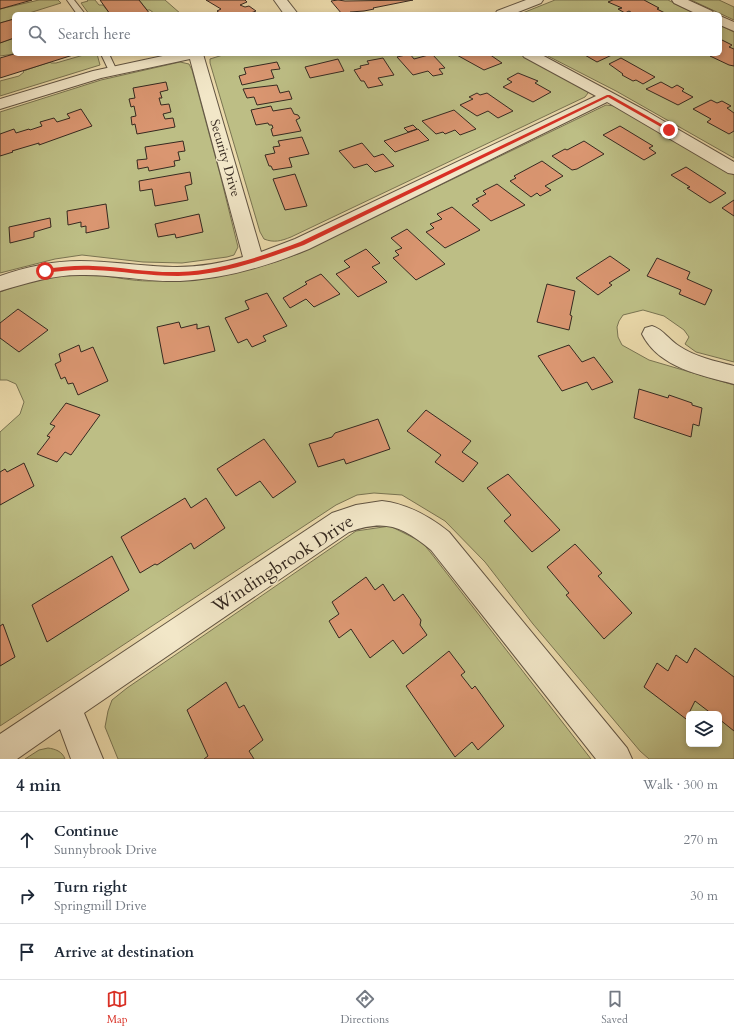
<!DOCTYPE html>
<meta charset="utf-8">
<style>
:root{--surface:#fff;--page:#f2f2f3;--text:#1f2937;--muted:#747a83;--line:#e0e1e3;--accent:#d93025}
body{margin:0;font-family:Cardo,serif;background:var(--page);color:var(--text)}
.controls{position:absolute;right:12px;bottom:12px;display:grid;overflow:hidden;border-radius:6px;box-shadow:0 2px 6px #0003}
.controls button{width:36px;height:36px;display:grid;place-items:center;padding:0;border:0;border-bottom:1px solid var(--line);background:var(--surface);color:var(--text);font:20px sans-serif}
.stop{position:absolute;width:12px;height:12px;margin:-9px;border:3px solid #d93025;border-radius:50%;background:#fff}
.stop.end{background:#d93025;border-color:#fff;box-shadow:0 1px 4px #0008}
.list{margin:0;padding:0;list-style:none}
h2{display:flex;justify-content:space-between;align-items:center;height:52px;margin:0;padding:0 16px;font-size:17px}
h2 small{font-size:13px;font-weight:400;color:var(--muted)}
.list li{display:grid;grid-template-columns:26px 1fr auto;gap:12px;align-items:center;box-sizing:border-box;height:56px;padding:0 16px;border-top:1px solid var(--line)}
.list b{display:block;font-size:15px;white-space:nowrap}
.list p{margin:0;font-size:13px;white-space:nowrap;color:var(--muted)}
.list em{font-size:13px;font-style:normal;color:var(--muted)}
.icon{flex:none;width:22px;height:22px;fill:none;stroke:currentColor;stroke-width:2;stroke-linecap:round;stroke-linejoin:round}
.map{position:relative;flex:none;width:734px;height:759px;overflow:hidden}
.search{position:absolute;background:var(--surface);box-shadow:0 2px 6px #0003;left:12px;right:12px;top:12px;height:44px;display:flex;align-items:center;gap:10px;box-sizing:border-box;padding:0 14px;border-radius:6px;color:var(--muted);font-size:15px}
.sheet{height:220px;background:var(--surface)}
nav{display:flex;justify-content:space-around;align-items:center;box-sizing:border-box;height:56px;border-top:1px solid var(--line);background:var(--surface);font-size:11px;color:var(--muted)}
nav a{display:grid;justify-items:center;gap:2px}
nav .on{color:var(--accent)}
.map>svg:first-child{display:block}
.green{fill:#bdbe85;stroke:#797452;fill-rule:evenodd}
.building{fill:#da9671;stroke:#352920}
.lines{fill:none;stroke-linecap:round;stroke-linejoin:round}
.lane-casing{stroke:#625543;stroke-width:2}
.street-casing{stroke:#625543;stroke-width:2}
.lane{fill:#f2e7c8;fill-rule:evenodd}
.street{fill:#f2e7c8;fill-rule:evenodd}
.route{fill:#d93025}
.labels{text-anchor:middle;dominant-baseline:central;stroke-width:3;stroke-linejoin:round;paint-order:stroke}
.far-street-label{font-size:13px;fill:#352920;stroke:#f2e7c8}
.near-street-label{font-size:18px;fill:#352920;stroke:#f2e7c8}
</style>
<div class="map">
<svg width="734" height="759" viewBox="0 0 734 759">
<rect width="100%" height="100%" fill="#ebdaab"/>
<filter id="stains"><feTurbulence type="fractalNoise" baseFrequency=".005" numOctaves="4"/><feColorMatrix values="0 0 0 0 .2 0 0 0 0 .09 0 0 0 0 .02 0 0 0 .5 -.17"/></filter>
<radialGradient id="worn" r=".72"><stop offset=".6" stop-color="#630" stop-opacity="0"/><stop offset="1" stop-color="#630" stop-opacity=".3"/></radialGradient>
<!-- green -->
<path class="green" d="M39 0H58L61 3 26 14H14V19L0 23V9Z
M87 0H95L99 5H103L110 14H89L81 3 88 1Z
M139 0H165L181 14H155L150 10H147Z
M555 0H668L696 14H520Z
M691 0H719L734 7V20Z
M720 25 734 32V158L616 91 544 54H720Z
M14 38V54L0 56V43Z
M87 54H97L100 65 0 96V81L19 76 24 72 23 71 50 62 51 63H56Z
M226 54H519L588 91V93L585 97 291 237C281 241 274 243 264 239L260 232 210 63V59Z
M180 62 189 64 192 70 221 178 238 247 234 255 227 257 182 263 143 262 82 255 55 259 0 273V112L101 80Z
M606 105 615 106 734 175V362L696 352 685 344 689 337 684 330 664 316 643 310 623 315 619 321 617 327 618 337 622 345 649 360 734 385V759H649L640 751 533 624 485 562 445 521 402 495 374 493 357 495 336 505 0 726V432L20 414 24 402 16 384 7 380H0V292C31 280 64 272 98 275 115 277 132 281 149 281 202 282 251 272 300 253ZM689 714H719V744H689Z
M390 526 422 542 431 553 591 759H118L105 727 108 711 112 700 127 688 356 531Z
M48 748C55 749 62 751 65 759H25L39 750Z"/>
<!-- building -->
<path class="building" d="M0 0H32L0 9Z
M100 0H139L150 14H110Z
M206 0H245L247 2 240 5 245 7 249 6 256 11 248 14H221L217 11 221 9Z
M338 0 345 1 413 0 373 8 374 9 364 11 350 12 351 14H342L331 1Z
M613 0H644L659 8 657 9 665 13 634 14 629 11 625 13 618 9 622 8 608 2Z
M14 19V38L0 43V23Z
M720 39 732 45 729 47 734 49V66L729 65 710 56 712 55 710 54H720Z
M14 54H72L73 55 0 78V58Z
M410 54 414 59 432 54 445 68 439 69 443 74 433 76 428 71 413 75 397 57Z
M455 54H489L502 63 484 70Z
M583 54H614L597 62Z
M383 58 394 75 378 78 383 85 368 88 364 81H361L354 70 361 68 360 66 369 64 367 61Z
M621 58 655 77 643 84 636 80 633 81 622 75 623 74 609 64Z
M338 59 344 71 310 78 305 67Z
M277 62 280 69 271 70 274 78 242 85 239 76 246 74 244 68Z
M518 73 538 81 535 83 551 92 533 102 503 87 512 82 507 79Z
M166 82 168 90 160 92 162 98H159L161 105 169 104 171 112 163 114 165 119 173 118 175 127 137 134 135 124 132 125 131 117 136 116 134 106 131 107 129 99 135 98 133 88Z
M661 82 672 88 677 85 684 89 682 91 693 97 678 105 646 89Z
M277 85 280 93 289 91 292 99 257 105 254 97 247 98 243 89Z
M477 93 480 95 487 93 513 111 498 118 488 111 477 116 460 105 473 99 469 97Z
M711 100 717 103 722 101 731 106 727 108 734 113V131L729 134 707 122 711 119 693 109Z
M271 106 273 111 291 108 294 114 298 115 300 118 296 120 301 131 273 136 271 129 273 128 272 125H269L268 123 256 125 251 110Z
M81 109 92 126 39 145V143L12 151 13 152 0 156V134L14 129 16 133 29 129 30 130 42 126 40 122 54 118 57 122 70 118 67 114Z
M454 110 476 129 460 135 455 130 445 134 443 132 436 134 422 121Z
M413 125 417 129 408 132 404 128Z
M620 126 653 146 649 148 656 153 644 160 603 135Z
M418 129 429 140 395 152 384 141Z
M302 137 309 154 289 158 292 167 273 170 271 166H269L265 155 275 153 273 147 280 146 278 141Z
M183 141 185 151 178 152 180 160 174 161 175 166 149 171 148 167 138 169 137 160 147 159 145 147Z
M584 141 604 154 577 169 572 170 552 156 565 149 567 150Z
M362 143 374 157 383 154 394 166 375 172 367 164 354 168 339 151Z
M542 161 563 176 545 186 551 190 540 196 537 193 531 197 510 181 516 178 514 176Z
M686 167 717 187 726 193 710 203 687 188 690 187 671 175Z
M190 172 192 184 185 186 188 200 155 206 152 189 140 191 139 181Z
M295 174 307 206 285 210 273 179Z
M497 184 525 205 491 221 472 205 479 201 476 199 486 194 483 191Z
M734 200V216L722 208Z
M106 204 109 228 86 233V226L81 227V222L68 225 67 211Z
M452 207 480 230 445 248 426 232 434 228 430 224 442 219 437 214Z
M199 214 203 232 176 238 175 234 158 237 155 224Z
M50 218 51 227 34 232V237L10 243 9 227Z
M407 229 445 264 416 280 393 258 399 255 395 251 402 248 391 238Z
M366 249 380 263 372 267 387 282 358 297 336 274 350 267 344 261Z
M610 256 630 270 609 283 612 285 598 295 576 278Z
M657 258 690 272 687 279 712 290 705 305 679 294 681 290 647 276Z
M321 274 340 294 314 307 306 299 290 308 283 298 307 284 305 282Z
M547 284 575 291 570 315 572 316 569 330 537 322Z
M267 293 287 326 263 336 266 341 252 347 247 339 238 343 225 318 249 309 245 301Z
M18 309 48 330 19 352 0 338V323Z
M179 322 181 328 197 324V329L209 326 215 351 164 364 157 327Z
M79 345 81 352 93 347 108 381 78 395 73 383 68 384 65 377 61 379 55 364 61 361 59 354Z
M569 345 582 362 594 357 613 382 592 390 587 382 562 391 538 356Z
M639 389 668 398 669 395 692 403V405L702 408 699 426 693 424 691 437 634 418Z
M66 403 100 415 71 455 65 452 57 462 37 454 50 437 47 436 55 426 50 424Z
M426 410 471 441 462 452 478 463 463 482 435 462 441 455 407 431Z
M378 419 390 449 346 464 344 459 318 467 309 444 332 437 335 433Z
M264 439 296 482 273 498 260 481 236 496 217 469Z
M24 463 34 486 0 505V472L5 469 7 472Z
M508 474 560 530 532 552 504 521 511 515 487 488Z
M185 498 191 508 206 498 225 528 194 549 191 543 157 565 155 564 140 573 121 537Z
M575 544 602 573 598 576 632 613 604 639 566 595 569 593 547 567Z
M112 556 129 590 47 642 32 605Z
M366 577 375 590 383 584 394 601 403 594 421 620 420 625 427 635 403 654 393 640 370 658 351 629 339 638 329 621 339 614 332 602Z
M3 624 15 657 0 666V626Z
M695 648 734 677V731L719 719V714H712L695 701 686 719 644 687 657 663 668 671 676 655 687 663Z
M449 651 465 672 461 675 472 689 475 686 504 726 478 750 472 742 455 757 406 686Z
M226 682 239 708 244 705 263 740 249 751 254 759H204L208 756 187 710Z"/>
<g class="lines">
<defs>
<path id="lane" d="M67 0H74L85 14H77Z
M101 54H109L117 71 116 73H110Z"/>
<path id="street" d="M274 0H287L298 14H284Z
M526 0H543L541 3 513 14H495L497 11Z
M672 0H688L712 11 714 14H697L674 3Z
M720 16 734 22V31L720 25Z
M172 54H203L261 252 295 239 596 96 524 57 522 54H540L648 112 734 162V174L728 173 607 102 309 249C268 266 225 279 180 281 146 282 113 274 80 275 52 275 27 283 0 291V276C26 267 53 261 80 261 113 261 145 267 177 267 200 267 222 263 243 257L190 59 101 78 0 109V99L93 71Z
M652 326C663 329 669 340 679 346 695 357 715 361 734 366V384C701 375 659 368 642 334L645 328Z
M382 501C408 504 429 516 449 532L627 748 632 759H596L431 550C402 526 385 519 349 532L84 713 103 759H71L60 729 17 759H0V734L332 513 356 505Z"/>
</defs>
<!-- lane casing -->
<use href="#lane" class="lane-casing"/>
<!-- street casing -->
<use href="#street" class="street-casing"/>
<!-- lane -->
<use href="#lane" class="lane"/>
<!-- street -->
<use href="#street" class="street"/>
</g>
<!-- route -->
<path class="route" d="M607 95H610L672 130 668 131 608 97 304 245C263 260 222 275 178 276 149 276 121 271 93 270 77 269 61 271 45 273L42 271 45 269C61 267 77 265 93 266 122 267 150 273 179 272 222 270 260 257 300 242Z"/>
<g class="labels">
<!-- far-street labels -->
<g class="far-street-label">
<text transform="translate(225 158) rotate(74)">Security Drive</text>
</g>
<!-- near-street labels -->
<g class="near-street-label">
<text transform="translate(283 564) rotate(-33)">Windingbrook Drive</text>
</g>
</g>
<rect width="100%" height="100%" filter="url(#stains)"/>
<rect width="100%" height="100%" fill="url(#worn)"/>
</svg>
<div class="controls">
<button><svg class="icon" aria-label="layers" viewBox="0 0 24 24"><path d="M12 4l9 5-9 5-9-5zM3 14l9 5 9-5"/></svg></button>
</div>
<div class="stop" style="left:45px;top:271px"></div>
<div class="stop end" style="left:669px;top:130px"></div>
<div class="search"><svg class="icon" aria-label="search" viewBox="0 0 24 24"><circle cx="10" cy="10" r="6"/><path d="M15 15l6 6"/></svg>Search here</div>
</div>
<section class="sheet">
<h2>4 min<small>Walk · 300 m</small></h2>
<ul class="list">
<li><svg class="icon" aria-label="ahead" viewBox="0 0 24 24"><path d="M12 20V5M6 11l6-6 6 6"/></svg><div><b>Continue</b><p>Sunnybrook Drive</p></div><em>270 m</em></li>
<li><svg class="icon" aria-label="right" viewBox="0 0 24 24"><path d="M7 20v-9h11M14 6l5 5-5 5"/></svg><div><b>Turn right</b><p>Springmill Drive</p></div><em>30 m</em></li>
<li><svg class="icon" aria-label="arrive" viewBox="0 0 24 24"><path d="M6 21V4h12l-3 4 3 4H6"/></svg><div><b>Arrive at destination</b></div></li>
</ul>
</section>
<nav>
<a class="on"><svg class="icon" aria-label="map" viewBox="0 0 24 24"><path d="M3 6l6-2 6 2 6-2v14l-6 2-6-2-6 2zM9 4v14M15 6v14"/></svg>Map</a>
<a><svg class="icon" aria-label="directions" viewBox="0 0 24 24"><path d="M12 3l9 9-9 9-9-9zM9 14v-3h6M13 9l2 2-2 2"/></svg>Directions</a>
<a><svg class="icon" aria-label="saved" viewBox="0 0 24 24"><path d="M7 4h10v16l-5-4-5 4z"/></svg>Saved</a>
</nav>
